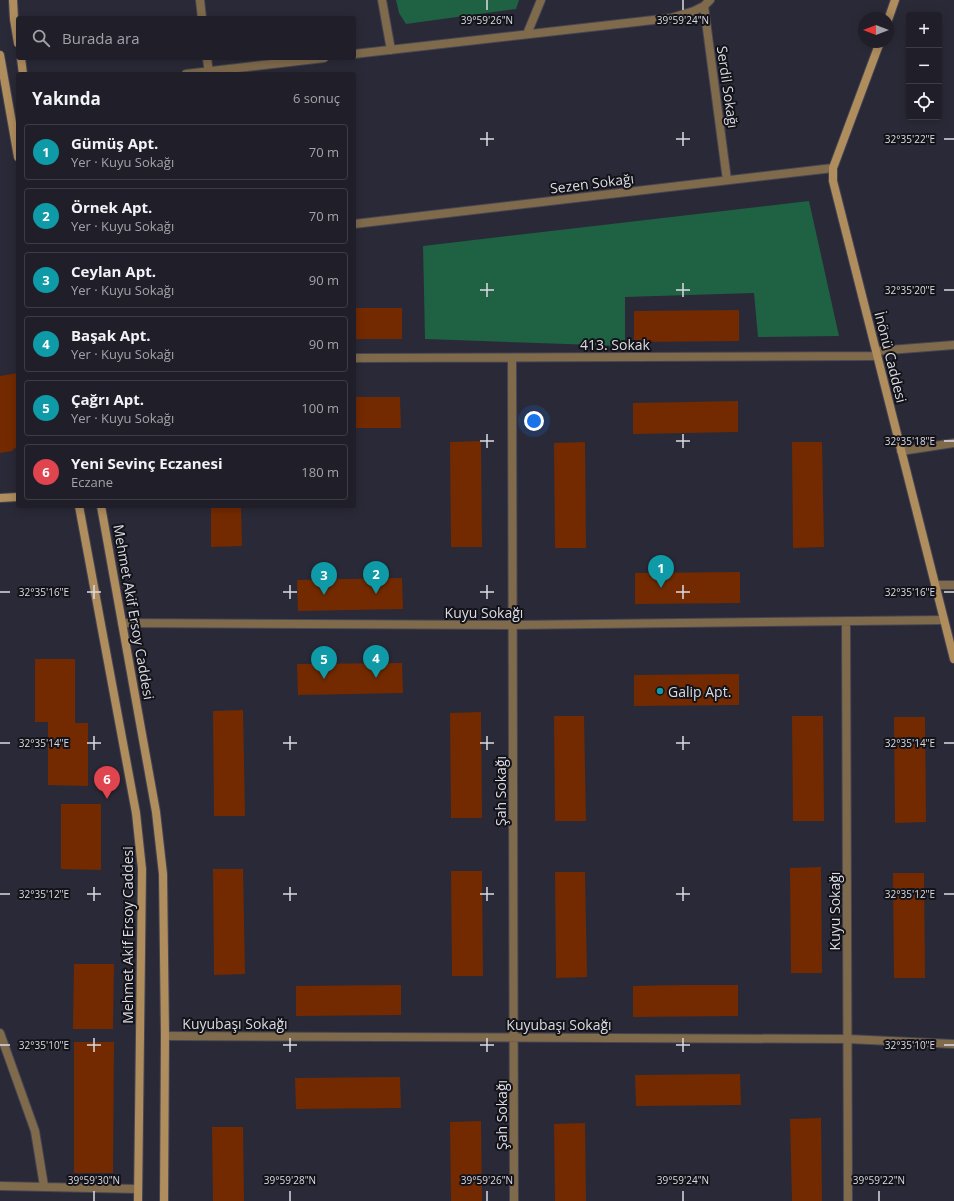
<!DOCTYPE html>
<html lang="tr">
<meta charset="utf-8">
<style>
:root{--surface:#201f29;--page:#2d2c35;--text:#f1f3f6;--muted:#a2a2a8;--line:#3d3d46;--accent:#83bcfb}
body{margin:0;font-family:"Open Sans",sans-serif;background:var(--page);color:var(--text)}
.controls{position:absolute;right:12px;top:12px;display:grid;overflow:hidden;border-radius:4px;box-shadow:0 2px 10px #0003}
.controls button{width:36px;height:36px;display:grid;place-items:center;padding:0;border:0;border-bottom:1px solid var(--line);background:var(--surface);color:var(--text);font:20px sans-serif}
.compass{position:absolute;left:858px;top:12px;width:36px;height:36px;border-radius:50%;background:var(--surface);box-shadow:0 2px 10px #0003;rotate:270deg}
.you{position:absolute;left:534px;top:421px;width:14px;height:14px;margin:-10px;border:3px solid #fff;border-radius:50%;background:#1a73e8;box-shadow:0 0 0 6px #1a73e833}
.badge{display:grid;place-items:center;width:26px;height:26px;border-radius:50%;background:var(--accent);color:#fff;font-size:13px;font-weight:700}
.pin{position:absolute;translate:-50% -33px;filter:drop-shadow(0 1px 2px #0008)}
.pin::after{content:'';position:absolute;top:21px;width:14px;height:12px;background:inherit;clip-path:polygon(0 0,100% 0,50% 100%)}
.list{margin:0;padding:0;list-style:none}
h2{display:flex;justify-content:space-between;align-items:center;height:52px;margin:0;padding:0 16px;font-size:17px}
h2 small{font-size:13px;font-weight:400;color:var(--muted)}
.list li{display:grid;grid-template-columns:26px 1fr auto;gap:12px;align-items:center;box-sizing:border-box;height:56px;margin:0 8px 8px;padding:0 8px;border:1px solid var(--line);border-radius:4px}
.list b{display:block;font-size:15px;white-space:nowrap}
.list p{margin:0;font-size:13px;white-space:nowrap;color:var(--muted)}
.list em{font-size:13px;font-style:normal;color:var(--muted)}
.icon{flex:none;width:22px;height:22px;fill:none;stroke:currentColor;stroke-width:2;stroke-linecap:round;stroke-linejoin:round}
.map{position:relative;flex:none;width:954px;height:1201px;overflow:hidden}
.search{position:absolute;background:var(--surface);box-shadow:0 2px 10px #0003;left:16px;top:16px;width:340px;height:44px;display:flex;align-items:center;gap:10px;box-sizing:border-box;padding:0 14px;border-radius:4px;color:var(--muted);font-size:15px}
.panel{position:absolute;background:var(--surface);box-shadow:0 2px 10px #0003;left:16px;top:72px;width:340px;height:436px;border-radius:4px}
.map>svg:first-child{display:block}
.green{fill:#1e6143}
.building{fill:#732a00}
.lines{fill:none;stroke-linecap:round;stroke-linejoin:round}
.street-casing{stroke:#464553;stroke-width:10}
.secondary-casing{stroke:#464553;stroke-width:10}
.street{stroke:#7f6a4c;stroke-width:8}
.secondary{stroke:#af8d5d;stroke-width:8}
.ticks{fill:none;stroke:#dbdbe4;stroke-width:1.5}
.culture-dot{fill:#0f9aa8;stroke:#131319;stroke-width:1.5}
.labels{text-anchor:middle;dominant-baseline:central;stroke-width:4;stroke-linejoin:round;paint-order:stroke}
.street-label{font-size:14px;fill:#dbdbe4;stroke:#131319}
.poi-label{font-size:14px;fill:#dbdbe4;stroke:#131319;text-anchor:start}
.ticks-label{font-size:10px;text-anchor:middle;fill:#dbdbe4;stroke:#131319;stroke-width:4;stroke-linejoin:round;paint-order:stroke}
</style>
<div class="map">
<svg width="954" height="1201" viewBox="0 0 954 1201">
<rect width="100%" height="100%" fill="#2a2937"/>
<!-- green -->
<path class="green" d="M396 0H519L516 9 406 24 399 13Z
M809 201 839 336 758 337 754 293 625 297V346L425 339 423 246Z"/>
<!-- building -->
<path class="building" d="M354 308H402V339H354Z
M739 310V341L634 342V311Z
M18 373V445L12 451 0 453V376Z
M354 397H400L401 428H354Z
M738 401V432L633 434V403Z
M481 441 482 547H451L450 442Z
M585 442 586 548H555L554 443Z
M792 442H822L824 547 793 548Z
M211 506H241L242 546 211 547Z
M740 572V603L635 604V573Z
M402 578 403 609 298 611 297 580Z
M35 659H75V723H88V786L48 785V722H35Z
M402 663 403 693 298 695 297 664Z
M739 674V705L634 706V675Z
M243 710 245 816H214L213 711Z
M481 712 482 818H451L450 713Z
M554 716H584L586 821H555Z
M792 716H823L824 821H793Z
M894 717H925L926 822 895 823Z
M61 804H101V870L61 869Z
M821 867 822 973H791L790 868Z
M213 869H243L245 974 214 975Z
M451 871H482L483 976H452Z
M555 872H585L587 977 556 978Z
M893 873H924L925 978H894Z
M74 964H114L113 1029H73Z
M401 985V1015L296 1016V986Z
M685 985H738V1016L633 1017V986Z
M74 1042H114L113 1173H74Z
M740 1074 741 1105 636 1106 635 1075Z
M400 1077 401 1108 296 1109 295 1078Z
M821 1118 822 1201H792L790 1119Z
M481 1121 482 1201H451L450 1122Z
M585 1123 586 1201H555L554 1124Z
M212 1127H243L244 1201H213Z"/>
<g class="lines">
<defs>
<path id="street" d="M200 0 202 18
M382 0 391 50
M710 0 704 6 727 180
M527 34 541 0
M354 54 671 18 694 11 704 6
M207 58 209 74
M186 74 324 58
M354 224 833 168
M876 351 954 345
M354 358 877 356
M512 358 514 1201
M901 451 954 443
M935 585H954
M846 621 848 1201
M122 623 513 625 944 620
M0 1033 35 1131 44 1186
M165 1036 848 1039 954 1044
M0 1186 138 1189"/>
<path id="secondary" d="M13 0 14 19 18 43
M888 20 895 0
M880 42 833 168V181L954 659
M0 55 18 157
M21 58 23 74
M0 498 18 497
M79 506 136 813 142 869 138 1201
M101 506 156 812 163 874 165 1036 164 1201"/>
</defs>
<!-- street casing -->
<use href="#street" class="street-casing"/>
<!-- secondary casing -->
<use href="#secondary" class="secondary-casing"/>
<!-- street -->
<use href="#street" class="street"/>
<!-- secondary -->
<use href="#secondary" class="secondary"/>
</g>
<!-- ticks -->
<path class="ticks" d="M487 0V10M683 0V10M487 132V146M683 132V146M480 139H494M676 139H690M944 139H954M487 283V297M683 283V297M480 290H494M676 290H690M944 290H954M487 434V448M683 434V448M480 441H494M676 441H690M944 441H954M94 585V599M290 585V599M487 585V599M683 585V599M0 592H10M87 592H101M283 592H297M480 592H494M676 592H690M944 592H954M94 736V750M290 736V750M487 736V750M683 736V750M0 743H10M87 743H101M283 743H297M480 743H494M676 743H690M944 743H954M94 887V901M290 887V901M487 887V901M683 887V901M0 894H10M87 894H101M283 894H297M480 894H494M676 894H690M944 894H954M94 1038V1052M290 1038V1052M487 1038V1052M683 1038V1052M0 1045H10M87 1045H101M283 1045H297M480 1045H494M676 1045H690M944 1045H954M94 1191V1201M290 1191V1201M487 1191V1201M683 1191V1201M879 1191V1201"/>
<!-- markers -->
<circle class="culture-dot" cx="660" cy="691" r="4"/>
<g class="labels">
<!-- street labels -->
<g class="street-label">
<text transform="translate(728 87) rotate(82)">Serdil Sokağı</text>
<text transform="translate(592 183) rotate(-7)">Sezen Sokağı</text>
<text x="615" y="344">413. Sokak</text>
<text transform="translate(891 357) rotate(76)">İnönü Caddesi</text>
<text transform="translate(134 612) rotate(80)">Mehmet Akif Ersoy Caddesi</text>
<text x="484" y="612">Kuyu Sokağı</text>
<text transform="translate(500 791) rotate(-90)">Şah Sokağı</text>
<text transform="translate(834 911) rotate(-90)">Kuyu Sokağı</text>
<text transform="translate(127 935) rotate(-90)">Mehmet Akif Ersoy Caddesi</text>
<text x="235" y="1023">Kuyubaşı Sokağı</text>
<text x="559" y="1024">Kuyubaşı Sokağı</text>
<text transform="translate(501 1115) rotate(-90)">Şah Sokağı</text>
</g>
<!-- poi labels -->
<g class="poi-label">
<text x="668" y="691">Galip Apt.</text>
</g>
</g>
<g class="ticks-label">
<text x="487" y="24">39°59'26"N</text>
<text x="683" y="24">39°59'24"N</text>
<text x="910" y="143">32°35'22"E</text>
<text x="910" y="294">32°35'20"E</text>
<text x="910" y="445">32°35'18"E</text>
<text x="910" y="596">32°35'16"E</text>
<text x="44" y="596">32°35'16"E</text>
<text x="910" y="747">32°35'14"E</text>
<text x="44" y="747">32°35'14"E</text>
<text x="910" y="898">32°35'12"E</text>
<text x="44" y="898">32°35'12"E</text>
<text x="910" y="1049">32°35'10"E</text>
<text x="44" y="1049">32°35'10"E</text>
<text x="94" y="1184">39°59'30"N</text>
<text x="290" y="1184">39°59'28"N</text>
<text x="487" y="1184">39°59'26"N</text>
<text x="683" y="1184">39°59'24"N</text>
<text x="879" y="1184">39°59'22"N</text>
</g>
</svg>
<div class="controls">
<button>+</button>
<button>−</button>
<button><svg class="icon" aria-label="locate" viewBox="0 0 24 24"><circle cx="12" cy="12" r="6"/><path d="M12 2v4M12 18v4M2 12h4M18 12h4"/></svg></button>
</div>
<svg class="compass" viewBox="-18 -18 36 36"><path d="M0-13l5 13h-10z" fill="#e53935"/><path d="M0 13l5-13h-10z" fill="#a2a2a8"/></svg>
<div class="you"></div>
<div class="pin badge" style="left:661px;top:588px;background:#0f9aa8">1</div>
<div class="pin badge" style="left:376px;top:594px;background:#0f9aa8">2</div>
<div class="pin badge" style="left:324px;top:595px;background:#0f9aa8">3</div>
<div class="pin badge" style="left:376px;top:678px;background:#0f9aa8">4</div>
<div class="pin badge" style="left:324px;top:679px;background:#0f9aa8">5</div>
<div class="pin badge" style="left:107px;top:799px;background:#e0444e">6</div>
<div class="search"><svg class="icon" aria-label="search" viewBox="0 0 24 24"><circle cx="10" cy="10" r="6"/><path d="M15 15l6 6"/></svg>Burada ara</div>
<section class="panel">
<h2>Yakında<small>6 sonuç</small></h2>
<ul class="list">
<li><span class="badge" style="background:#0f9aa8">1</span><div><b>Gümüş Apt.</b><p>Yer · Kuyu Sokağı</p></div><em>70 m</em></li>
<li><span class="badge" style="background:#0f9aa8">2</span><div><b>Örnek Apt.</b><p>Yer · Kuyu Sokağı</p></div><em>70 m</em></li>
<li><span class="badge" style="background:#0f9aa8">3</span><div><b>Ceylan Apt.</b><p>Yer · Kuyu Sokağı</p></div><em>90 m</em></li>
<li><span class="badge" style="background:#0f9aa8">4</span><div><b>Başak Apt.</b><p>Yer · Kuyu Sokağı</p></div><em>90 m</em></li>
<li><span class="badge" style="background:#0f9aa8">5</span><div><b>Çağrı Apt.</b><p>Yer · Kuyu Sokağı</p></div><em>100 m</em></li>
<li><span class="badge" style="background:#e0444e">6</span><div><b>Yeni Sevinç Eczanesi</b><p>Eczane</p></div><em>180 m</em></li>
</ul>
</section>
</div>
